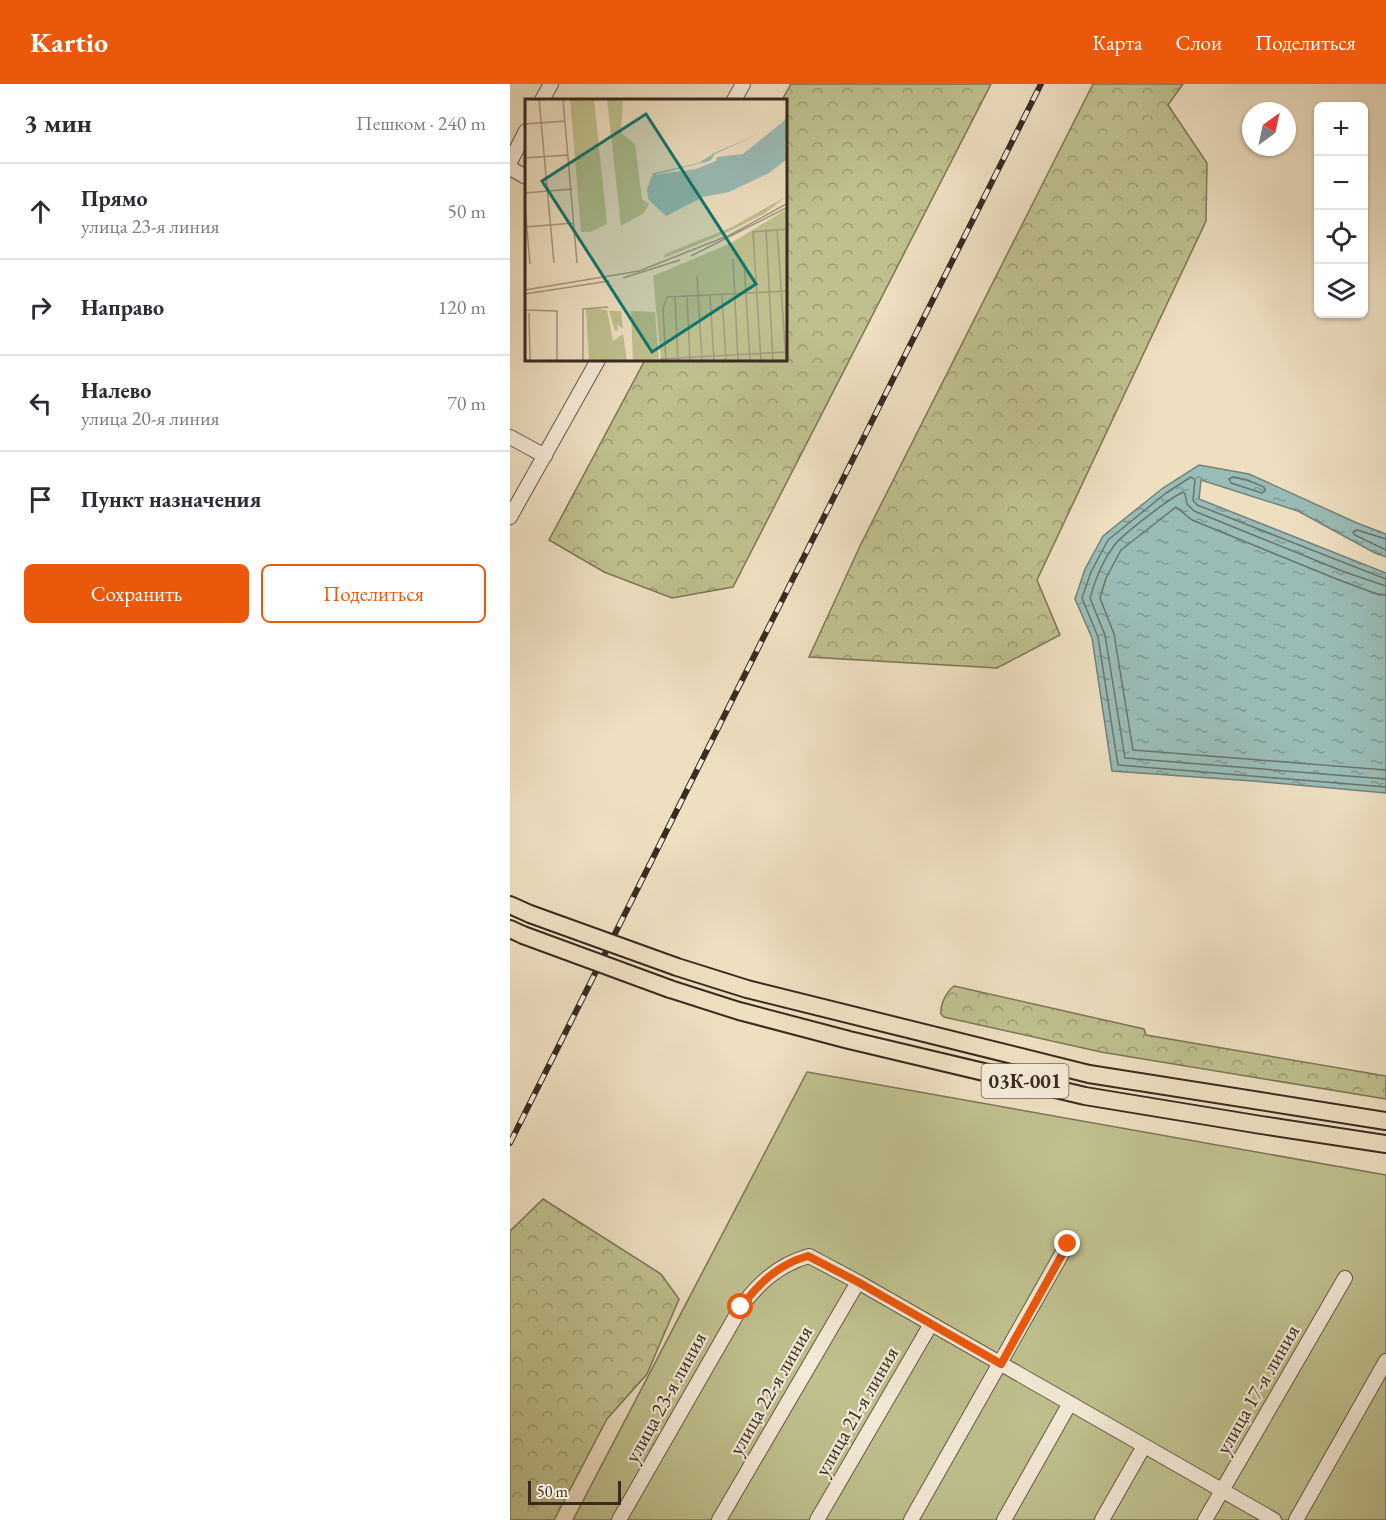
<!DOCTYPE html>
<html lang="ru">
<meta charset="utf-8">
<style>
:root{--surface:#fff;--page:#f7f7f7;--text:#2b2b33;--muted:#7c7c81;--line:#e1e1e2;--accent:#ea580c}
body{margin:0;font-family:"EB Garamond",serif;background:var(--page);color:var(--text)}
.controls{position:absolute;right:18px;top:18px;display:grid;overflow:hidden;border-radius:9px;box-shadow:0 2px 4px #0004}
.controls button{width:54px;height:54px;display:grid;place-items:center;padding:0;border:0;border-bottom:2px solid var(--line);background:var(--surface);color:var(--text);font:30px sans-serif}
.compass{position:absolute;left:732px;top:18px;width:54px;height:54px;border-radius:50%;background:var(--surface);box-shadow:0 2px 4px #0004;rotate:33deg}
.scale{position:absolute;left:18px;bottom:15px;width:93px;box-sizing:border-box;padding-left:6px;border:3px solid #392b1f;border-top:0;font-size:16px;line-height:21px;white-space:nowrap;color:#392b1f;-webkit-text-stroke:4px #f4ead7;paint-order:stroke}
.stop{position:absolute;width:18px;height:18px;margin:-14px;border:4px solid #ea580c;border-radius:50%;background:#fff}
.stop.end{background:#ea580c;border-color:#fff;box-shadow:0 2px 6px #0008}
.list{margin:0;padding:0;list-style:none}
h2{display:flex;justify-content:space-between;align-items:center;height:78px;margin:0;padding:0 24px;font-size:26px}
h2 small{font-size:20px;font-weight:400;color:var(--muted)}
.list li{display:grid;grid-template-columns:39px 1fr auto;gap:18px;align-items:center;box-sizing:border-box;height:96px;padding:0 24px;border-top:2px solid var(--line)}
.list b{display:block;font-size:22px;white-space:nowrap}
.list p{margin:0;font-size:20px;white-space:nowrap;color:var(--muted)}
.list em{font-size:20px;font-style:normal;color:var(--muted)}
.actions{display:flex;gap:12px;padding:18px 24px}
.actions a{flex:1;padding:14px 0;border:2px solid var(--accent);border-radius:9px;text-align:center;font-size:21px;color:var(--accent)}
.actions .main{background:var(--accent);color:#fff}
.icon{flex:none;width:33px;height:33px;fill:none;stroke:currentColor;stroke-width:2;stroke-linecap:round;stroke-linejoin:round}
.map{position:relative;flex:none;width:876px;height:1436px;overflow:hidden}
header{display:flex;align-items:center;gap:36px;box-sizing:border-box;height:84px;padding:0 30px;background:var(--accent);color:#fff}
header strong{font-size:28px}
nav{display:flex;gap:33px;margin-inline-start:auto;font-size:21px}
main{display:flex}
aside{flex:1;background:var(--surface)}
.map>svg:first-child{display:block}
.forest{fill:url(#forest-crowns);stroke:#7c7656;stroke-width:1.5}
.green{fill:#bfc08e;stroke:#7c7656;stroke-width:1.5}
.water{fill:url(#water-ripples);stroke:#73827a;stroke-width:1.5}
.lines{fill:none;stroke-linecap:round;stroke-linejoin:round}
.shore{stroke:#6a746b;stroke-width:1.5}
.minor-casing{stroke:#665848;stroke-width:16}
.major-casing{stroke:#392b1f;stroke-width:20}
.minor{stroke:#f4ead7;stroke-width:14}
.major{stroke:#eedfc1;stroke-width:16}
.rail-casing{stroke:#392b1f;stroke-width:6}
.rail{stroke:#f4ead7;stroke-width:4;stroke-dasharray:11;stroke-linecap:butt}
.major-bridge-casing{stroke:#392b1f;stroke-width:20;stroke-linecap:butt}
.major-bridge{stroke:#eedfc1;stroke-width:16}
.route{stroke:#ea580c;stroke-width:8}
.labels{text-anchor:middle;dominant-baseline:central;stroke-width:4.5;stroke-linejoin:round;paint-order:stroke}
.shield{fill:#f4ead7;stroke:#716456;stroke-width:1.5}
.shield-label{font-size:20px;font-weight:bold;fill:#392b1f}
.street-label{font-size:21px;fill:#392b1f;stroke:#f4ead7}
.inset-road{fill:none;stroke:#a69780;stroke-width:1.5}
.view{fill:#0f766e;fill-opacity:0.15;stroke:#0f766e;stroke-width:3}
.inset-edge{fill:none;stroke:#392b1f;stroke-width:3}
</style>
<header>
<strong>Kartio</strong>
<nav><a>Карта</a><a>Слои</a><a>Поделиться</a></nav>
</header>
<main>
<aside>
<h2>3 мин<small>Пешком · 240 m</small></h2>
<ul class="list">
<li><svg class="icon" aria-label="ahead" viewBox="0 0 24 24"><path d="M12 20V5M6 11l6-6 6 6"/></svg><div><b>Прямо</b><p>улица 23-я линия</p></div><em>50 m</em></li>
<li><svg class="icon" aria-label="right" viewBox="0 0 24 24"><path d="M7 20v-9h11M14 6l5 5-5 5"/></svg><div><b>Направо</b></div><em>120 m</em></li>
<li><svg class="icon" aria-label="left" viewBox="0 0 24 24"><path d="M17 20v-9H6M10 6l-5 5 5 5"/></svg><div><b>Налево</b><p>улица 20-я линия</p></div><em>70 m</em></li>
<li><svg class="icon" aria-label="arrive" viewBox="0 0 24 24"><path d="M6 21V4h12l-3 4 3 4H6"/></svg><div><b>Пункт назначения</b></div></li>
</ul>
<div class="actions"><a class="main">Сохранить</a><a>Поделиться</a></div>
</aside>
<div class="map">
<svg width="876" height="1436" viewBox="0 0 876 1436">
<defs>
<pattern id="forest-crowns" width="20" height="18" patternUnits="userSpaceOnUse" patternTransform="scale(1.5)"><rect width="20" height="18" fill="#bfc08e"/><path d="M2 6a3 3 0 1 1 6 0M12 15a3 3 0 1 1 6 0" fill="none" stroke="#9c9c73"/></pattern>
<pattern id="water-ripples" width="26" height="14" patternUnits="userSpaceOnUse" patternTransform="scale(1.5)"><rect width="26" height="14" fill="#9abcb7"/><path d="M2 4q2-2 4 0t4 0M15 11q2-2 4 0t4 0" fill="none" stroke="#7f9994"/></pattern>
</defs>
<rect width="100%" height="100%" fill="#eedfc1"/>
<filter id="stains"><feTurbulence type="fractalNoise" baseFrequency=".00333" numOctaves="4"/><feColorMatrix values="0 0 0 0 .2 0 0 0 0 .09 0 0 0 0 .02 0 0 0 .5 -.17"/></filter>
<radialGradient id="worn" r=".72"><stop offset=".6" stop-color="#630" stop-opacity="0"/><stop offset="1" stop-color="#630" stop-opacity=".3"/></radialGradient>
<!-- forest -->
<path class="forest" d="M281 0H481L223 503 162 514 94 488 39 456 135 276H276V16H272Z
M583 0H673L658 21 697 79 696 137 527 496 550 551 487 584 299 573 350 462Z
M444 902 634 945 636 951 876 992V1015L591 968 434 933 431 930C430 921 436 908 444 902Z
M33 1115 151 1190 169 1215 137 1290 97 1335 44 1436H0V1147Z"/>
<!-- green -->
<path class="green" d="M297 988 876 1091V1436H63Z"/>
<!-- water -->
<path class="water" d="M689 381 739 390 847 439 876 450V473L865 469 788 427 691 396 689 415 876 489V709L743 697 602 687 582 554 565 515 575 485 593 452 653 404Z"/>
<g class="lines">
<!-- shore -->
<path class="shore" d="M723 393 737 396 754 403 755 407 752 409 721 399 719 395Z
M876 455 847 446 843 448 845 451 876 466
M876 495 687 421 683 416 685 396 681 393 656 409 598 456 581 488 572 514 588 553 608 681 876 703
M876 502 832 487 684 427 677 420 675 410 673 408C660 414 610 452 603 463 592 478 585 496 580 514L595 551 615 674 876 695
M876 511 867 510 829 496 682 436 666 423 611 466 596 494 590 514 604 550 623 666 876 686"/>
<defs>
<path id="minor" d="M32 16 41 0
M224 16 233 0
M0 78 16 47
M0 84 16 93
M0 353 35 372
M0 433 88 276
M109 1436 231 1223C248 1199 270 1180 299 1172L348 1198 764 1436
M209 1436 348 1198
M307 1436 421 1240
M401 1436 558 1159
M494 1436 560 1319
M592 1436 634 1362
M695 1436 835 1194
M786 1436 876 1277"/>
<path id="major" d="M0 821 20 830
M0 845 13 851
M167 883 237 905 579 990 876 1037
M160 905 229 927 339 956 575 1012 751 1041 876 1060"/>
</defs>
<!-- minor casing -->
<use href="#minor" class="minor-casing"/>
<!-- major casing -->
<use href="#major" class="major-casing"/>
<!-- minor -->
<use href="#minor" class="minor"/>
<!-- major -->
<use href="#major" class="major"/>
<defs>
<path id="rail" d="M0 1059 531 0"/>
</defs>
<!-- rail casing -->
<use href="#rail" class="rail-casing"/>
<!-- rail -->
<use href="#rail" class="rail"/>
<defs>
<path id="major-bridge" d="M20 830 167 883
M13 851 160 905"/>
</defs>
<!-- major-bridge casing -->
<use href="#major-bridge" class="major-bridge-casing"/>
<!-- major-bridge -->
<use href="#major-bridge" class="major-bridge"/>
</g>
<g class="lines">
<!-- route -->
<path class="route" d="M231 1223C249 1199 269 1180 298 1172L348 1198 491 1280 558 1160"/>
</g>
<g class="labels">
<!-- shield labels -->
<rect class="shield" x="471.5" y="980" width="87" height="34" rx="4.5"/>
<g class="shield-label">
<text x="515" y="997">03К-001</text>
</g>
<!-- street labels -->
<g class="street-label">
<text transform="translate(747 1305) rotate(-60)">улица 17-я линия</text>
<text transform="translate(260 1306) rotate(-60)">улица 22-я линия</text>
<text transform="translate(155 1313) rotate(-61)">улица 23-я линия</text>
<text transform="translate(346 1327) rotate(-60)">улица 21-я линия</text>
</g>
</g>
<!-- overview -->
<g transform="translate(15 15)">
<rect width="262" height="262" fill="#eedfc1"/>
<path d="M45 0H69L82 125 65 133H56ZM82 0H98L96 34 110 45 117 100 124 105 119 114 96 127ZM262 97 239 115 201 134 139 159 140 155 205 129ZM66 209 82 211 88 242 98 235 102 262H64L61 211ZM84 212H96L98 230 92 225 93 231 90 232ZM106 212 130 213 134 262H108Z" fill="#bfc08e"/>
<path d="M262 110V262H136L128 177 206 144Z" fill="#bfc08e"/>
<path d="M262 14V60L244 74 204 93 178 98 141 117 123 100 122 90 128 74 174 64 189 54 236 34 190 55 185 62 129 76 171 70 191 62 192 58 218 55 259 22Z" fill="#9abcb7"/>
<path class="inset-road" d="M14 0 29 164M38 0 52 164M0 25 40 22M0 59 43 56M0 94 47 90M0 108 5 165M0 128 49 124M241 130 248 262M252 130 261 262M166 157 263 108M208 160 213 262M219 163 225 262M172 177 177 262M98 179 155 161M0 191 114 172 205 136 263 104M0 195 84 182M197 195 201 262M185 196 189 262M162 197 165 262M150 198 153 262M0 211 32 212V262M4 214 5 262M135 260 261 253M58 262V210L83 208M141 262 138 210 142 198 263 192M236 262 228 133 263 130"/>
<path class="view" d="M121 15 231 185 127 253 17 82Z"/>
<rect width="262" height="262" class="inset-edge"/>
</g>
<rect width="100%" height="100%" filter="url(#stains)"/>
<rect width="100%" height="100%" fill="url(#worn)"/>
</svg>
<div class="controls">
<button>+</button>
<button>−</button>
<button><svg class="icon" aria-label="locate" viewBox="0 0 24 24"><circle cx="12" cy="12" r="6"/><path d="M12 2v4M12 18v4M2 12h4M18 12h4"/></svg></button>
<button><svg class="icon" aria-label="layers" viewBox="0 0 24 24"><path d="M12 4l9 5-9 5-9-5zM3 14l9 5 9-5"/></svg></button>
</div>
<svg class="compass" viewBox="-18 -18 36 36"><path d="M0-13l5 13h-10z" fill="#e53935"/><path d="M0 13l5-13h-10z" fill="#7c7c81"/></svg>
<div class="scale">50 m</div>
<div class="stop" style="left:231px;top:1223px"></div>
<div class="stop end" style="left:558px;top:1160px"></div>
</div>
</main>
